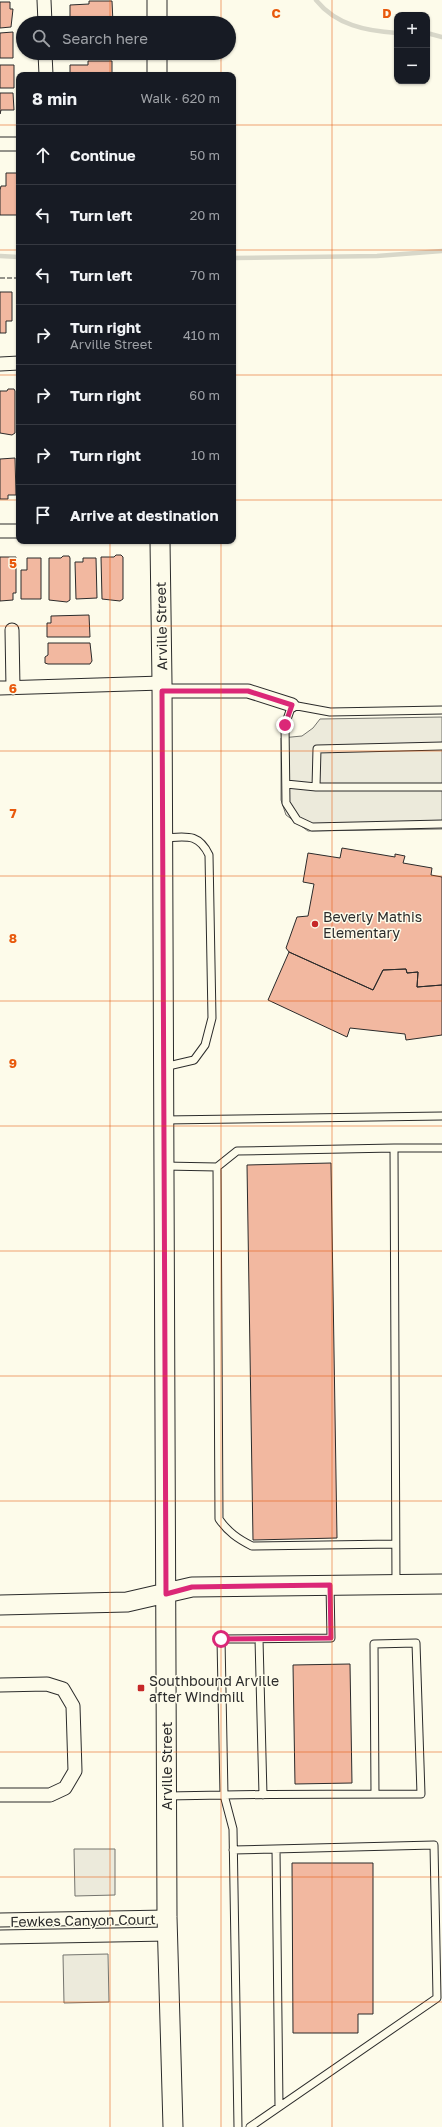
<!DOCTYPE html>
<meta charset="utf-8">
<style>
:root{--surface:#171b24;--page:#242831;--text:#f1f3f6;--muted:#9ea1a6;--line:#363941}
body{margin:0;font-family:"Golos Text",sans-serif;background:var(--page);color:var(--text)}
.controls{position:absolute;right:12px;top:12px;display:grid;overflow:hidden;border-radius:8px;box-shadow:0 1px 3px #0004}
.controls button{width:36px;height:36px;display:grid;place-items:center;padding:0;border:0;border-bottom:1px solid var(--line);background:var(--surface);color:var(--text);font:20px sans-serif}
.stop{position:absolute;width:12px;height:12px;margin:-9px;border:3px solid #db2777;border-radius:50%;background:#fff}
.stop.end{background:#db2777;border-color:#fff;box-shadow:0 1px 4px #0008}
.list{margin:0;padding:0;list-style:none}
h2{display:flex;justify-content:space-between;align-items:center;height:52px;margin:0;padding:0 16px;font-size:17px}
h2 small{font-size:13px;font-weight:400;color:var(--muted)}
.list li{display:grid;grid-template-columns:26px 1fr auto;gap:12px;align-items:center;box-sizing:border-box;height:60px;padding:0 16px;border-top:1px solid var(--line)}
.list b{display:block;font-size:15px;white-space:nowrap}
.list p{margin:0;font-size:13px;white-space:nowrap;color:var(--muted)}
.list em{font-size:13px;font-style:normal;color:var(--muted)}
.icon{flex:none;width:22px;height:22px;fill:none;stroke:currentColor;stroke-width:2;stroke-linecap:round;stroke-linejoin:round}
.map{position:relative;flex:none;width:442px;height:2127px;overflow:hidden}
.search{position:absolute;background:var(--surface);box-shadow:0 1px 3px #0004;left:16px;top:16px;width:220px;height:44px;display:flex;align-items:center;gap:10px;box-sizing:border-box;padding:0 14px;border-radius:22px;color:var(--muted);font-size:15px}
.panel{position:absolute;background:var(--surface);box-shadow:0 1px 3px #0004;left:16px;top:72px;width:220px;height:472px;border-radius:8px}
.map>svg:first-child{display:block}
.parking{fill:#eceadb;stroke:#74746e}
.lines{fill:none;stroke-linecap:round;stroke-linejoin:round}
.stream{stroke:#d8d7c9;stroke-width:4.5}
.building{fill:#f2b8a0;stroke:#2b2b2b}
.lane-casing{stroke:#2b2b2b;stroke-width:9}
.street-casing{stroke:#2b2b2b;stroke-width:15}
.secondary-casing{stroke:#2b2b2b;stroke-width:21}
.lane{stroke:#fdfbea;stroke-width:7}
.street{stroke:#fdfbea;stroke-width:13}
.secondary{stroke:#fdfbea;stroke-width:19}
.fence{stroke:#2b2b2b;stroke-width:1;stroke-dasharray:5 2;stroke-linecap:butt}
.route{stroke:#db2777;stroke-width:5}
.grid{fill:none;stroke:#e8590c;stroke-width:1;stroke-opacity:0.55}
.poi-dot{fill:#c62828;stroke:#fdfbea;stroke-width:1.5}
.labels{text-anchor:middle;dominant-baseline:central;stroke-width:3;stroke-linejoin:round;paint-order:stroke}
.street-label{font-size:14px;fill:#2b2b2b;stroke:#fdfbea}
.poi-label{font-size:14px;fill:#2b2b2b;stroke:#fdfbea;text-anchor:start}
.grid-label{font-size:13px;text-anchor:middle;font-weight:bold;fill:#e8590c;stroke:#fdfbea;stroke-width:3;stroke-linejoin:round;paint-order:stroke}
</style>
<div class="map">
<svg width="442" height="2127" viewBox="0 0 442 2127">
<rect width="100%" height="100%" fill="#fdfbea"/>
<!-- parking -->
<path class="parking" d="M442 717V829L308 831 286 815 281 800V738L302 736 313 728 320 719Z
M74 1849H115V1895L75 1896Z
M108 1954 109 2002 64 2003 63 1955Z"/>
<g class="lines">
<!-- stream -->
<path class="stream" d="M316 0C336 25 366 31 397 33
M427 33 442 37
M0 256 19 257
M233 258 377 256 442 251"/>
</g>
<!-- building -->
<path class="building" d="M89 1H112L113 23H70V5L89 4Z
M0 2H10V9H13L11 27 0 28Z
M13 32V58H0V33Z
M71 53H112V55L71 56Z
M88 61H112V75H70V65H88Z
M0 65H14V88H0Z
M0 93H13L14 110H1L0 114Z
M6 173H19V215H0V190L1 186H6Z
M0 292H12V321H6V333H0Z
M18 298H19V335Z
M8 389H14L15 391V433L12 435 0 433V391H7Z
M15 458 16 495H8V499H0V459Z
M116 555H121L123 557V599L120 601 102 599 101 557H114Z
M63 556H69L70 558V600L67 602 49 600V558H61Z
M0 557H16V593H13V600L0 601Z
M27 558H41V599H21V570H27Z
M83 558H96L97 598 76 599 75 562H83Z
M89 615 90 637H47V623H51V616Z
M48 643H90L92 661 90 664H48L45 663V657L48 655Z
M342 848 395 857V854L405 856 403 863 432 868 431 875 442 877V985L417 987 418 972 407 973 406 969 383 970 373 990 289 952 286 948 297 917 308 916 314 884 303 882 308 853 340 858Z
M289 952 373 990 383 970 406 969 407 973 418 972 417 987 442 985V1035L406 1040 405 1034 350 1028 347 1037 268 1000Z
M331 1163 337 1538 253 1540 247 1165Z
M350 1664 352 1783 295 1784 293 1665Z
M292 1863H373V2014H358V2033H293Z"/>
<g class="lines">
<defs>
<path id="lane" d="M442 710 330 712 292 705 285 725 286 803 297 820 312 827 442 824
M286 784 316 787H442
M316 787 317 749 442 746
M163 838C185 837 198 832 209 855L212 1018 205 1045 194 1060 164 1067
M164 1120 442 1116
M394 1148H442
M164 1166 217 1167 237 1151 394 1148 396 1584
M217 1167 219 1519C228 1532 238 1539 252 1546L395 1544
M259 1639 263 1795
M167 1796 224 1795 221 1639 331 1638 330 1585
M276 1849 279 2106
M233 1850 434 1845 437 1998 250 2127
M238 2127 233 1829 224 1795C290 1794 355 1794 421 1794L416 1643 374 1644 375 1794"/>
<path id="street" d="M44 0 45 23
M45 53 46 75
M0 144H19
M0 364 19 363
M0 531H19
M12 630 13 688
M0 688 162 683
M162 691H248L292 705
M0 1685 47 1684 63 1689 73 1706 75 1771 65 1788 50 1795H0
M0 1920 167 1917
M0 1937 168 1934"/>
<path id="secondary" d="M157 0V23
M157 53V75
M160 541 162 683 167 1917 173 2127
M0 1605 127 1602 192 1587 442 1584"/>
</defs>
<!-- lane casing -->
<use href="#lane" class="lane-casing"/>
<!-- street casing -->
<use href="#street" class="street-casing"/>
<!-- secondary casing -->
<use href="#secondary" class="secondary-casing"/>
<!-- lane -->
<use href="#lane" class="lane"/>
<!-- street -->
<use href="#street" class="street"/>
<!-- secondary -->
<use href="#secondary" class="secondary"/>
<!-- fence -->
<path class="fence" d="M0 278H19"/>
</g>
<g class="lines">
<!-- route -->
<path class="route" d="M221 1639 331 1638 330 1585 192 1587 166 1594 162 691H248L292 705 285 725"/>
</g>
<!-- grid -->
<path class="grid" d="M110 0V23M221 0V23M332 0V2127M110 53V75M221 53V75M0 125H19M233 125H442M0 250H19M233 250H442M0 375H19M233 375H442M0 500H19M233 500H442M110 541V2127M221 541V2127M0 626H442M0 751H442M0 876H442M0 1001H442M0 1126H442M0 1251H442M0 1376H442M0 1501H442M0 1627H442M0 1752H442M0 1877H442M0 2002H442"/>
<!-- markers -->
<g class="poi-dot">
<circle cx="315" cy="924" r="4"/>
<rect x="137" y="1684" width="8" height="8" rx="2"/>
</g>
<g class="labels">
<!-- street labels -->
<g class="street-label">
<text transform="translate(161 626) rotate(-91)">Arville Street</text>
<text transform="translate(166 1766) rotate(-90)">Arville Street</text>
<text transform="translate(83 1920) rotate(-1)">Fewkes Canyon Court</text>
</g>
<!-- poi labels -->
<g class="poi-label">
<text x="323" y="916">Beverly Mathis<tspan x="323" dy="16">Elementary</tspan></text>
<text x="149" y="1680">Southbound Arville<tspan x="149" dy="16">after Windmill</tspan></text>
</g>
</g>
<g class="grid-label">
<text x="276" y="18">C</text>
<text x="387" y="18">D</text>
<text x="13" y="568">5</text>
<text x="13" y="693">6</text>
<text x="13" y="818">7</text>
<text x="13" y="943">8</text>
<text x="13" y="1068">9</text>
</g>
</svg>
<div class="controls">
<button>+</button>
<button>−</button>
</div>
<div class="stop" style="left:221px;top:1639px"></div>
<div class="stop end" style="left:285px;top:725px"></div>
<div class="search"><svg class="icon" aria-label="search" viewBox="0 0 24 24"><circle cx="10" cy="10" r="6"/><path d="M15 15l6 6"/></svg>Search here</div>
<section class="panel">
<h2>8 min<small>Walk · 620 m</small></h2>
<ul class="list">
<li><svg class="icon" aria-label="ahead" viewBox="0 0 24 24"><path d="M12 20V5M6 11l6-6 6 6"/></svg><div><b>Continue</b></div><em>50 m</em></li>
<li><svg class="icon" aria-label="left" viewBox="0 0 24 24"><path d="M17 20v-9H6M10 6l-5 5 5 5"/></svg><div><b>Turn left</b></div><em>20 m</em></li>
<li><svg class="icon" aria-label="left" viewBox="0 0 24 24"><path d="M17 20v-9H6M10 6l-5 5 5 5"/></svg><div><b>Turn left</b></div><em>70 m</em></li>
<li><svg class="icon" aria-label="right" viewBox="0 0 24 24"><path d="M7 20v-9h11M14 6l5 5-5 5"/></svg><div><b>Turn right</b><p>Arville Street</p></div><em>410 m</em></li>
<li><svg class="icon" aria-label="right" viewBox="0 0 24 24"><path d="M7 20v-9h11M14 6l5 5-5 5"/></svg><div><b>Turn right</b></div><em>60 m</em></li>
<li><svg class="icon" aria-label="right" viewBox="0 0 24 24"><path d="M7 20v-9h11M14 6l5 5-5 5"/></svg><div><b>Turn right</b></div><em>10 m</em></li>
<li><svg class="icon" aria-label="arrive" viewBox="0 0 24 24"><path d="M6 21V4h12l-3 4 3 4H6"/></svg><div><b>Arrive at destination</b></div></li>
</ul>
</section>
</div>
